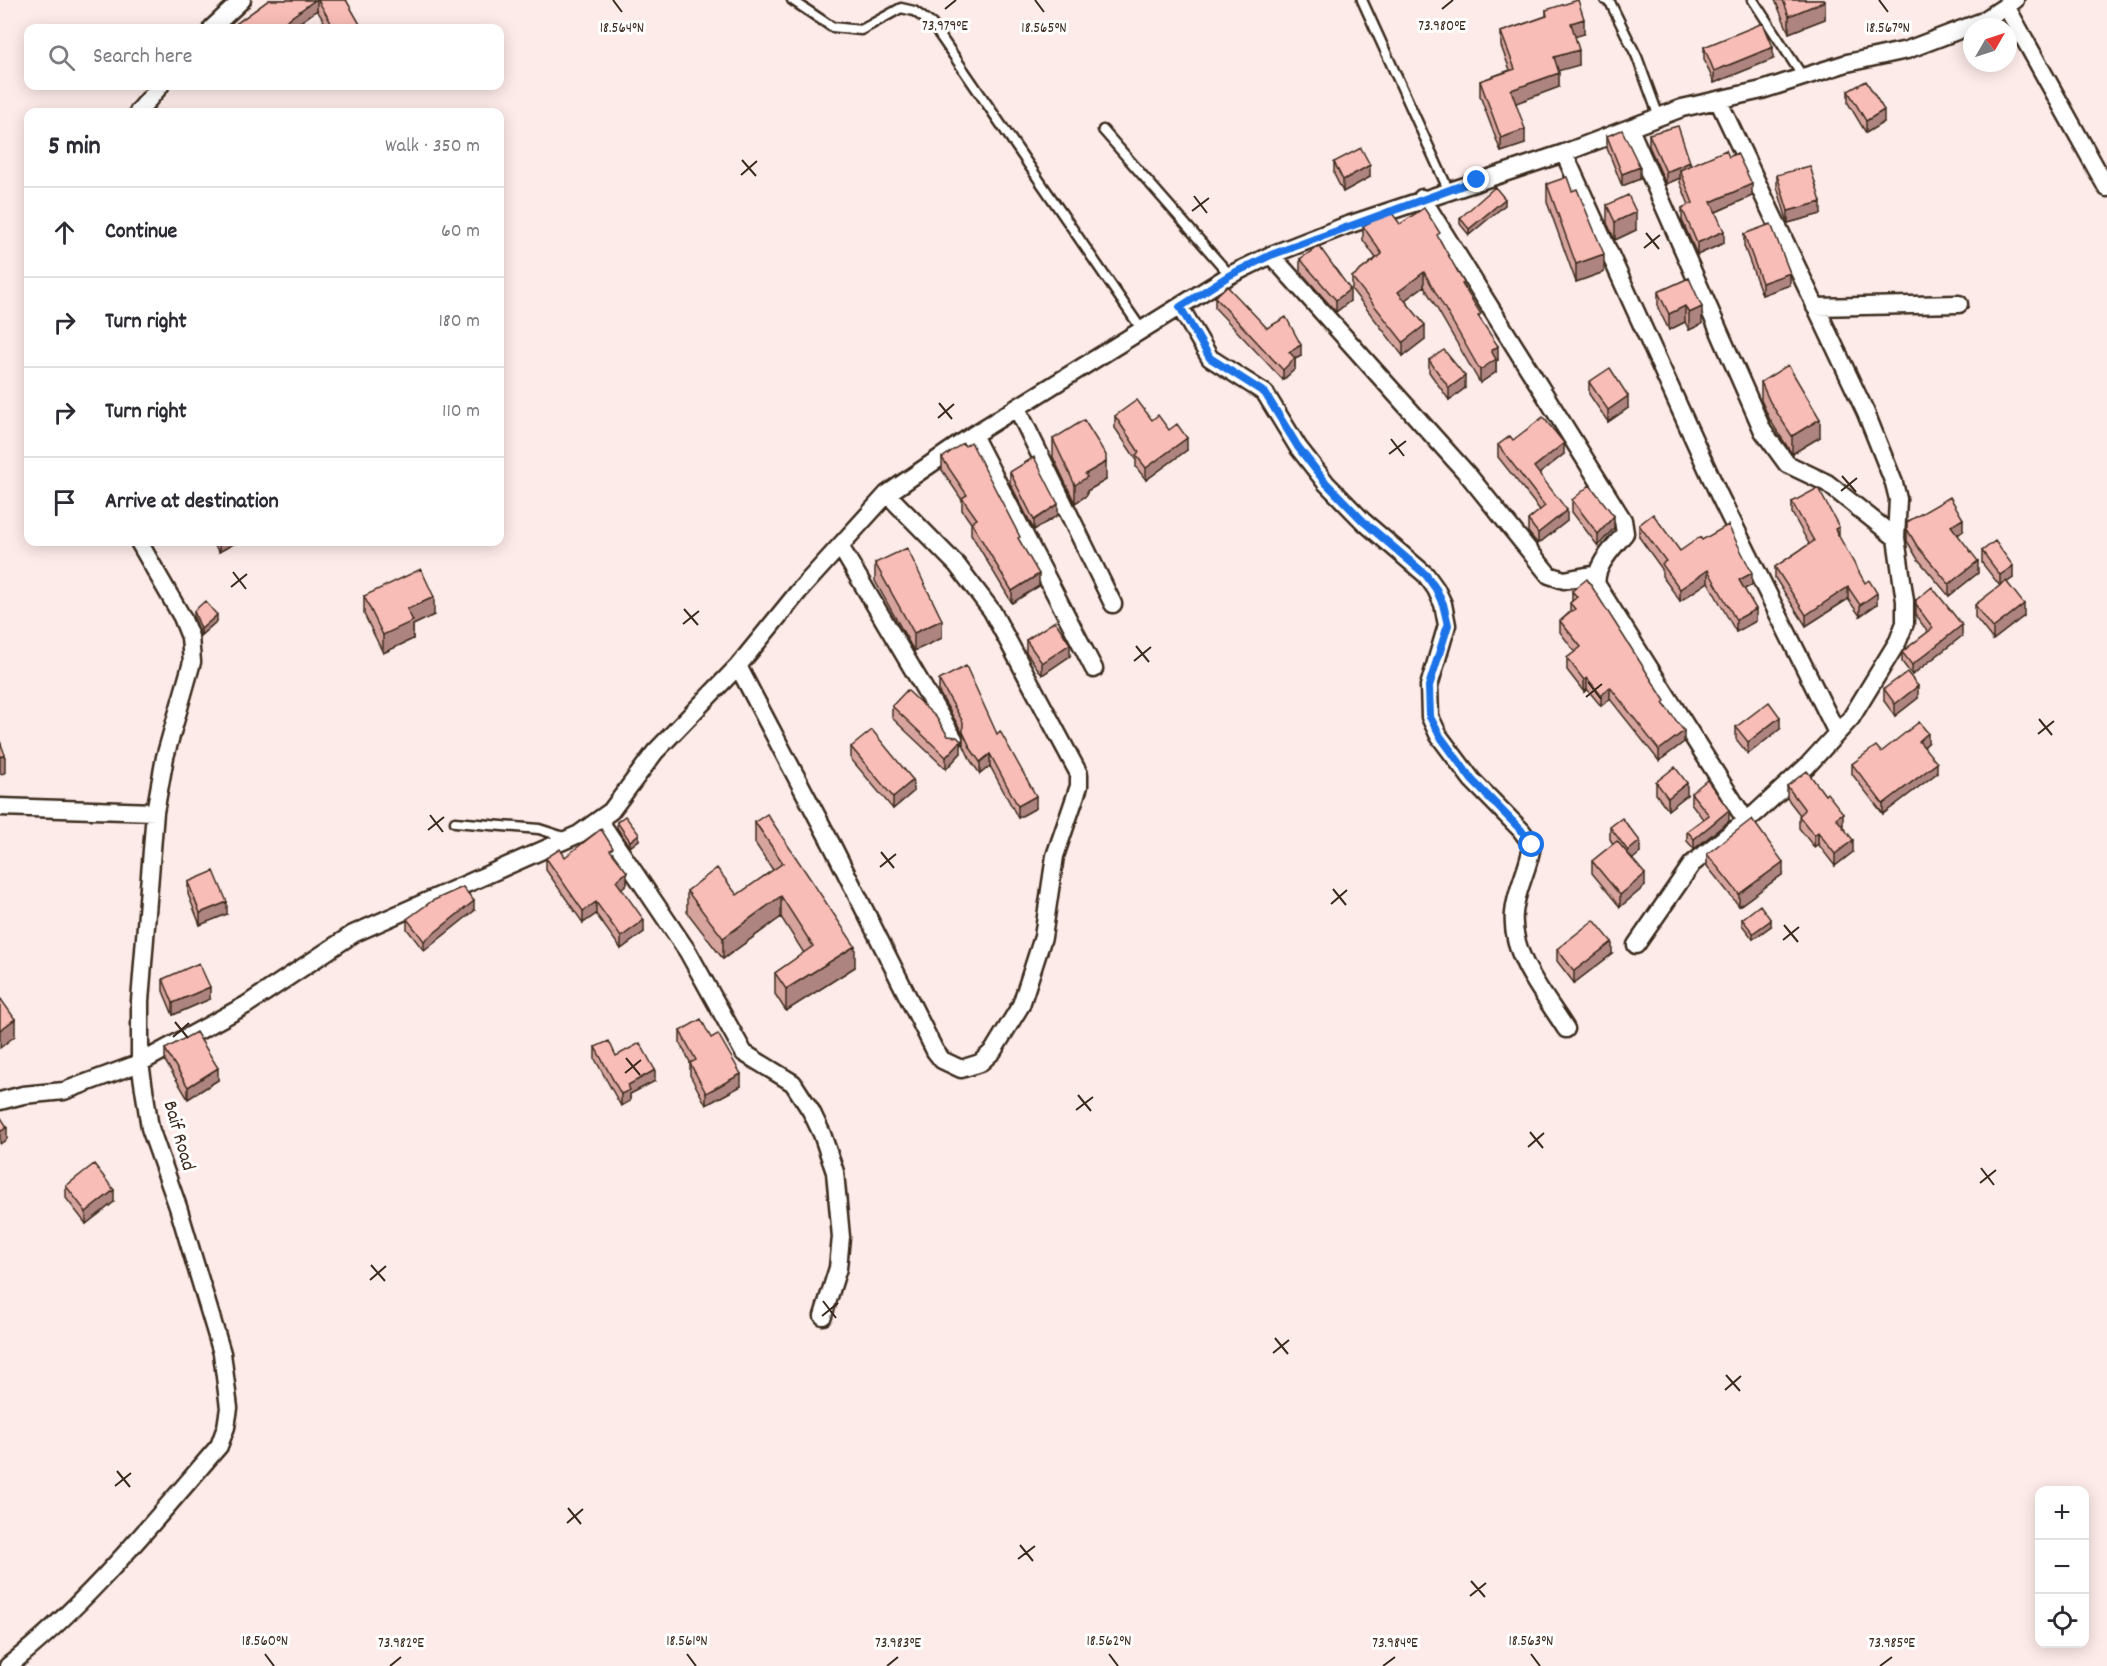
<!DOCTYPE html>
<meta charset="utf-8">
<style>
:root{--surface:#fff;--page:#f2f2f3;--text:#2b2b33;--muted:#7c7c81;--line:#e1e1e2}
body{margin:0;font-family:Dekko,sans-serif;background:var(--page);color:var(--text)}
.controls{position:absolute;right:18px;bottom:18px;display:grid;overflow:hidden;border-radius:12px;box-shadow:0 3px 15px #0003}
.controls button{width:54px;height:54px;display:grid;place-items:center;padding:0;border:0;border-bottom:2px solid var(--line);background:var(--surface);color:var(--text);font:30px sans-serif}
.compass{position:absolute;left:1963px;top:18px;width:54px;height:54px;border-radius:50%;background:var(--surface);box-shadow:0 3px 15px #0003;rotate:51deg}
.stop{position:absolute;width:18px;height:18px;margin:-14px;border:4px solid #1a73e8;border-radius:50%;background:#fff}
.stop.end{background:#1a73e8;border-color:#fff;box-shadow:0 2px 6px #0008}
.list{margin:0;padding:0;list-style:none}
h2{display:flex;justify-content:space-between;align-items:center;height:78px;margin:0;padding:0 24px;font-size:26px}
h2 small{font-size:20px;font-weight:400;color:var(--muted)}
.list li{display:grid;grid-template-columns:39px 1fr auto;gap:18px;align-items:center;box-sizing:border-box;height:90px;padding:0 24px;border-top:2px solid var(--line)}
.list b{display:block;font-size:22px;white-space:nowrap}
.list em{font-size:20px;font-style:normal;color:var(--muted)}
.icon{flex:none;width:33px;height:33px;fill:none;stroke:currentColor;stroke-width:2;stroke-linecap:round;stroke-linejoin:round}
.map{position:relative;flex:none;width:2107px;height:1666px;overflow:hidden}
.search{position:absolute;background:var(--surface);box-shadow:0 3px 15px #0003;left:24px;top:24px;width:480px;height:66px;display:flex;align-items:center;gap:15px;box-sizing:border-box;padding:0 21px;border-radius:12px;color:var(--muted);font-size:22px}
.panel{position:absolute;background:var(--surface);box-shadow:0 3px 15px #0003;left:24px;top:108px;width:480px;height:438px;border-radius:12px}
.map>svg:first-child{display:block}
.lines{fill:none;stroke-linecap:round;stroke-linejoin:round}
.lane-casing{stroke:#3b2a1e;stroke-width:13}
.street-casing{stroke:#3b2a1e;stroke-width:21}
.lane{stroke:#fff;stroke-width:8}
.street{stroke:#fff;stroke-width:16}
.wall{fill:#d6a39d;stroke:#3b2a1e;stroke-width:1.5}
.shaded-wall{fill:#ae8480;stroke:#3b2a1e;stroke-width:1.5}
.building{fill:#f9bdb7;stroke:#3b2a1e;stroke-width:1.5}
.route{stroke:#1a73e8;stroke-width:8}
.ticks{fill:none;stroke:#3b2a1e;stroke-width:2}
.labels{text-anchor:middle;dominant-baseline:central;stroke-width:6;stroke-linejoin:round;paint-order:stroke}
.street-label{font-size:20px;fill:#3b2a1e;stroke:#fff}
.ticks-label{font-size:15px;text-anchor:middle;fill:#3b2a1e;stroke:#fff;stroke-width:6;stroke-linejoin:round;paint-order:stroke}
</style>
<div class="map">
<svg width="2107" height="1666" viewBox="0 0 2107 1666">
<rect width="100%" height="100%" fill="#fdebe9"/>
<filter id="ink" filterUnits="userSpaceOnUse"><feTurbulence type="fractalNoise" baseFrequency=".0167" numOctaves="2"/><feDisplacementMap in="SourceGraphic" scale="12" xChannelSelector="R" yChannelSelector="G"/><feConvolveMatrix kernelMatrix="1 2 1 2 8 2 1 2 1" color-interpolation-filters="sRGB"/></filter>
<g filter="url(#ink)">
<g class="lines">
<defs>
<path id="lane" d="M792 0 832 27 861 30 901 8 914 11 932 24 1142 330
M1362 0 1448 189
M1605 0 1610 2 1637 57 1659 117
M1753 0 1803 77
M1103 130 1230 275
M455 822 539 829 567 838"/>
<path id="street" d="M2006 6 2107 188
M212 28 242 0
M138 112 160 86
M1630 129 1763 431 1787 464 1827 483 1896 538
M1564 153 1719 495 1837 733
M1422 198 1623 520 1625 533C1615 546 1593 567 1597 585L1746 821
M1271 255 1469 476 1549 575 1564 580 1597 574
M1180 307 1210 358 1265 393 1298 447 1326 483 1363 521 1426 575 1436 589 1443 604 1447 625 1429 686 1430 717 1439 736 1472 780 1521 830 1532 845C1529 869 1516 889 1514 913 1510 956 1545 995 1566 1029
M1815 307 1959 304
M1017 408 1113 604
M973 435 1094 669
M840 546 954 739
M738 666 833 847 935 1051 942 1060 961 1069 980 1063 993 1051 1021 1005 1043 937 1055 856 1079 786V774L992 611 957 565 887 494
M0 807 155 812
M599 820 688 952 744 1053 793 1083 811 1111 822 1134 835 1172 841 1237 838 1268 823 1316
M1636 945 1692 864 1757 812 1807 766 1851 718 1898 641 1905 623V601L1896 538 1898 499 1894 483 1866 413 1718 100
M0 1101 23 1095 64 1091 140 1063 246 1005 353 934 579 834 611 811 655 752 738 666 799 591 887 494 973 435 1230 275 1271 255 1345 226 1564 153 1682 108 1762 90 1847 63 1907 50 1983 21 2015 0
M8 1666C87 1604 153 1522 219 1446L226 1427 229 1408 222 1353 178 1207 150 1128 140 1063V1001L155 812 165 757 192 662 190 637 182 617 139 542"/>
</defs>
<!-- lane casing -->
<use href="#lane" class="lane-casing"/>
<!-- street casing -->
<use href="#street" class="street-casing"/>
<!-- lane -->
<use href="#lane" class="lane"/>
<!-- street -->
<use href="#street" class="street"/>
</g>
<!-- wall -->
<path class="wall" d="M269 0H346L362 28H328L317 10 292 28H236V24Z
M1775 0H1824L1825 19 1789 33Z
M1546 10 1584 34 1575 36 1579 65 1558 70 1559 87 1516 103 1525 144 1501 152 1480 96V81L1510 70 1501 46V32L1546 16Z
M1704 47 1773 59 1714 83 1704 59Z
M1848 91 1884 122 1866 133 1848 103Z
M1649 134 1690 166 1729 157 1752 196 1716 212 1724 243 1697 255 1682 220V208L1689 205 1680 182V178L1666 184 1649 146Z
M1607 136 1640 179 1622 186 1607 148Z
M1334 162 1370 177 1343 192 1334 174Z
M1777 175 1821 214 1788 223 1777 187Z
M1547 184 1604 272 1576 282 1547 202Z
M1505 205 1469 235 1460 224V218Z
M1607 205 1636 230 1615 240 1607 223Z
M1400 224 1440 240 1481 321 1498 360 1496 361V372L1480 383 1424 286 1405 300 1425 339 1403 356 1352 290V277L1376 258 1363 240V226Z
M1744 234 1790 285 1762 295 1744 246Z
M1300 259 1350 301 1336 312 1300 271Z
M1689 278 1702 324 1689 330 1685 322 1669 330 1658 308V292Z
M1215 297 1267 328 1301 356 1295 359V369L1283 380 1215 308Z
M1429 360 1465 388 1449 400 1429 372Z
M1589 382 1628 408 1608 422 1589 394Z
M1761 382 1820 437 1792 454 1770 420 1761 400Z
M1115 416 1152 420 1169 430 1187 450 1146 480 1136 467V459L1115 428Z
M1053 439 1106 480 1087 491V495L1075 503 1053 457Z
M1513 440 1564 454 1539 474 1567 521 1538 544 1528 532V520L1540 510 1498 457V445Z
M942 458 1020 542 1039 586 1012 603 971 534V523L962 510V500L942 470Z
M1010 472 1058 515 1034 530 1010 483Z
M1572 500 1614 528 1598 546 1572 512Z
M1792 502 1839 538 1877 604 1860 616 1848 599 1806 626 1775 578V567L1809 544 1792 513Z
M1907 522 1963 531 1958 535 1978 573 1949 596 1917 558 1907 541Z
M1639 525 1680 551 1702 540 1752 585 1744 589 1756 621 1736 632 1708 582 1680 601 1662 576V569L1639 537Z
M212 542H237L219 552Z
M1982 551 2013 578 2007 582 2024 616 1993 640 1975 617V605L2000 586 1982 563Z
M875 563 942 638 914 651 875 581Z
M1572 591 1665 705 1684 742 1659 761 1610 699 1601 706 1587 689 1584 692 1567 670V658L1575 652 1560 632V621L1570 612V603L1572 601Z
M364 596 434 615 413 625V639L383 653 364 614Z
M1916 600 1962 636 1912 675 1902 662V652L1928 632 1916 616Z
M194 611 217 621 201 635 194 617Z
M1026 640 1070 656 1042 675 1026 652Z
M939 680 997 734 1036 808 1018 818 990 766 980 774 971 761 963 744V734L939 692Z
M1884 689 1918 698 1895 716 1884 701Z
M892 706 948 736 961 753 946 769 892 718Z
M1736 727 1780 729 1748 754 1736 739Z
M1928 743 1924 747 1937 773 1883 814 1852 774V764L1881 752Z
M851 747 913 792 893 809 851 759Z
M1656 782 1687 795 1668 810 1656 794Z
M1787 786 1843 825 1842 826 1853 852 1835 866 1818 844 1814 847 1799 828V816L1800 815 1787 798Z
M1691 793 1729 821 1694 849 1687 841V831L1703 819 1691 803Z
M617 822 639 840 630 847 617 828Z
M755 822 855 967 786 1011 775 994V973L804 953 781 917 723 959 687 912V891L737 895 773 870 755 843Z
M1610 827 1640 853 1632 859 1645 886 1620 907 1592 873V861L1613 844 1610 839Z
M613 853 627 884 621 888 644 932 621 949 596 914 583 923 546 870V858Z
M1707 854 1783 874 1739 906 1707 866Z
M188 882 227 914 200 925 188 894Z
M474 911 424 951 407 929V919Z
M1742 919 1771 926 1753 939 1742 925Z
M1557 949 1612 954 1574 983 1557 961Z
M163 979 210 999 173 1015 163 991Z
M680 1031 741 1086 706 1105 690 1075V1062L680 1043Z
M595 1047 616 1056 655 1081 630 1094V1101L621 1106 595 1059Z
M165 1049 218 1080 188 1099 165 1061Z
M66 1186 114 1202 86 1224 66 1198Z"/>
<!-- shaded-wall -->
<path class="shaded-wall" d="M315 0H317V10L292 28H276Z
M1825 1V19L1789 33V16Z
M1584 19V34L1571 38V23Z
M1773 47V59L1714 83V71Z
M1579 50V65L1554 72V57Z
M1559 73V87L1511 105V90Z
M1884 110V122L1866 133V121Z
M1525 129V144L1501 152V138Z
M1690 162V174L1680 170V178L1666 184V172Z
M1370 165V177L1343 192V180Z
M1640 167V179L1622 186V174Z
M1752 184V196L1711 214V202Z
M1505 199V205L1469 235V229Z
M1821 202V214L1788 223V211Z
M1636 212V230L1615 240V222Z
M1724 231V243L1697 255V243Z
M1604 254V272L1576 282V264Z
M1424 272V286L1398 305V292Z
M1790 273V285L1762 295V283Z
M1350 289V301L1336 312V300Z
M1685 306V322L1669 330V314Z
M1702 307V324L1689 330V313Z
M1425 325V339L1403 356V342Z
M1301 345V356L1295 359V369L1283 380V370L1289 352Z
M1498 346V360L1496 361V372L1480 383V370L1491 351Z
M1465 376V388L1449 400V388Z
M1628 396V408L1608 422V410Z
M1820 419V437L1792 454V436Z
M1187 438V450L1146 480V468Z
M1564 443V454L1534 478V467Z
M1106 462V480L1087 491V495L1075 503V485L1085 474Z
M1058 504V515L1034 530V520Z
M1567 510V521L1538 544V533Z
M1614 516V528L1598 546V534Z
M1963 519V531L1951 538V526Z
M1839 527V538L1835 529Z
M219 542H237L219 552Z
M1978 561V573L1949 596V584Z
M2013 566V578L2000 587V575Z
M1708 570V582L1680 601V589Z
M1752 573V585L1739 592V580Z
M1039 574V586L1012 603V591Z
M1848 587V599L1806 626V615Z
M1877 593V604L1860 616V605Z
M434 597V615L413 625V639L383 653V635L407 609Z
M2024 604V616L1993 640V628Z
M1756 609V621L1736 632V620Z
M217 615V621L201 635V629Z
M942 620V638L914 651V633Z
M1962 625V636L1912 675V665Z
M1070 644V656L1042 675V663Z
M1587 678V689L1584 692V680Z
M1918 686V698L1895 716V704Z
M1610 687V699L1601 706V695Z
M1780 717V729L1748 754V742Z
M1684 731V742L1659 761V750Z
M1928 733V743L1919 751V741Z
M961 741V753L946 769V757Z
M990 754V766L980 774V762Z
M5 755V773L0 774V757Z
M1937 763V773L1883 814V804Z
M913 780V792L893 809V797Z
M1687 783V795L1668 810V798Z
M1036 796V808L1018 818V806Z
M1729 810V821L1694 849V839Z
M1843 813V825L1836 830V818Z
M1818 832V844L1814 847V835Z
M639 834V840L630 847V841Z
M1853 840V852L1835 866V854Z
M1640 841V853L1628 863V851Z
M1783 862V874L1739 906V894Z
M627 872V884L616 893V881Z
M1645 874V886L1620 907V895Z
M781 896V917L723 959V938Z
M474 901V911L424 951V941Z
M227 902V914L200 925V913Z
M596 902V914L583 923V911Z
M644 920V932L621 949V937Z
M1771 920V926L1753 939V933Z
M1612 942V954L1574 983V971Z
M855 946V967L786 1011V989Z
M210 987V999L173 1015V1003Z
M15 1019V1036L0 1048V1030Z
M218 1068V1080L188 1099V1087Z
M655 1070V1081L630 1094V1101L621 1106V1094L628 1085Z
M741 1074V1086L706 1105V1093Z
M7 1127V1139L0 1144V1132Z
M114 1190V1202L86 1224V1212Z"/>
<!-- building -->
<path class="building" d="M269 0H315L276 28H239L236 24Z
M318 0H346L362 28H334Z
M1578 0 1584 19 1571 23 1579 50 1554 57 1559 73 1511 90 1525 129 1501 138 1480 81 1515 69 1501 32 1547 16 1546 10Z
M1783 0H1824L1825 1 1789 16Z
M1763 23 1773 47 1714 71 1704 47Z
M1866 81 1884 110 1866 121 1848 91Z
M1678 126 1690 162 1666 172 1649 134Z
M1622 130 1640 167 1622 174 1607 136Z
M1361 148 1370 165 1343 180 1334 162Z
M1726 150 1729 157 1737 153 1752 184 1711 202 1724 231 1697 243 1682 208 1693 203 1680 170Z
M1810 166 1821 202 1788 211 1777 175Z
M1567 177 1572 191 1577 189 1604 254 1576 264 1547 184Z
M1495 187 1505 199 1469 229 1460 218Z
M1628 195 1636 212 1615 222 1607 205Z
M1424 208 1440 233 1437 235 1464 283 1462 284 1481 314 1478 316 1498 346 1491 351 1496 359 1480 370 1424 272 1398 292 1425 325 1403 342 1352 277 1382 254 1363 226 1389 209 1400 224Z
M1771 224 1790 273 1762 283 1744 234Z
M1319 246 1350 289 1336 300 1300 259Z
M1689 278 1702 307 1689 313 1685 306 1669 314 1658 292Z
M1227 286 1267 328 1286 317 1301 345 1289 352 1295 358 1283 370 1215 297Z
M1444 350 1465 376 1449 388 1429 360Z
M1788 365 1820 419 1792 436 1770 402 1761 382Z
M1610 368 1628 396 1608 410 1589 382Z
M1137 400 1152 420 1158 415 1169 430 1177 424 1187 438 1146 468 1136 455 1139 452 1115 416Z
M1543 417 1564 443 1534 467 1567 510 1538 533 1528 520 1545 506 1498 445 1510 436 1513 440Z
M1084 420 1106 455V462L1085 474 1087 477 1075 485 1053 439Z
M971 442 1020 537 1018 538 1039 574 1012 591 971 522 977 519 962 498 967 495 942 458 963 443 965 446Z
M1034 457 1058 504 1034 520 1010 472Z
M1590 485 1614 516 1598 534 1572 500Z
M1818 488 1839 527 1835 529 1865 583 1869 580 1877 593 1860 605 1848 587 1806 615 1775 567 1814 541 1792 502Z
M1950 497 1963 519 1951 526 1978 561 1949 584 1917 546 1907 529V522Z
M1653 514 1680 551 1700 537 1702 540 1728 525 1752 573 1739 580 1756 609 1736 620 1708 570 1680 589 1662 564 1666 561 1639 525Z
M1995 541 2013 566 2000 575 1982 551Z
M907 548 942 620 914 633 875 563Z
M421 569 434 597 407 609 413 621 383 635 364 596Z
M1587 579 1665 701 1663 703 1684 731 1659 750 1610 687 1601 695 1587 678 1584 680 1567 658 1581 647 1560 621 1575 609 1570 603 1577 597 1572 591Z
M2006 581 2024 604 1993 628 1975 605Z
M1932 587 1962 625 1912 665 1902 652 1933 628 1916 605V600Z
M205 601 217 615 201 629 194 611Z
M1055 621 1070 644 1042 663 1026 640Z
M966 666 997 734 1000 731 1036 796 1018 806 990 754 980 762 971 749 963 732V722L939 680Z
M1907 672 1918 686 1895 704 1884 689Z
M907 690 936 717 948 736 957 737 961 741 946 757 892 706Z
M1769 702 1780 717 1748 742 1736 727Z
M1919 722 1928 733 1919 741 1937 763 1883 804 1852 764 1876 746 1881 752Z
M872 730 913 780 893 797 851 747Z
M0 741 5 755 0 757Z
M1675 767 1687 783 1668 798 1656 782Z
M1807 771 1825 795 1827 793 1843 813 1836 818 1853 840 1835 854 1818 832 1814 835 1799 816 1805 810 1787 786Z
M1707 780 1729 810 1694 839 1687 831 1709 815 1691 793Z
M767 814 855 946 786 989 775 973 813 946 781 896 723 938 687 891 717 868 737 895 783 863 755 822Z
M625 816 639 834 630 841 617 822Z
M1622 818 1640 841 1628 851 1610 827Z
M1752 819 1783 862 1739 894 1707 854Z
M601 829 613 848 610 850 627 872 616 881 644 920 621 937 596 902 583 911 546 858 560 849 565 857Z
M1617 841 1645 874 1620 895 1592 861Z
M214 871 227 902 200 913 188 882Z
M463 887 474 901 424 941 407 919 432 901Z
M1760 905 1771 920 1753 933 1742 919Z
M1594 920 1612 942 1574 971 1557 949Z
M199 963 210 987 173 1003 163 979Z
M0 998 15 1019 0 1030Z
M701 1019 711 1038 718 1034 741 1074 706 1093 690 1063 696 1060 680 1031Z
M196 1032 218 1068 188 1087 165 1049Z
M609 1041 616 1056 640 1043 655 1070 628 1085 630 1090 621 1094 595 1047Z
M0 1116 7 1127 0 1132Z
M94 1164 114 1190 86 1212 66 1186Z"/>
</g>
<g class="lines" filter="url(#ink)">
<!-- route -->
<path class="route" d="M1477 180 1271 255 1230 275 1180 307 1210 358 1265 393 1298 447 1326 483 1363 521 1426 575 1436 589 1443 604 1448 625 1429 686 1430 717 1440 736 1472 780 1521 830 1532 845"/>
</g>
<!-- ticks -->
<path class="ticks" d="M613 0 622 12M1035 0 1044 12M1879 0 1888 12M945 9 956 0M1442 9 1453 0M742 160 756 176M741 175 757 161M1194 196 1207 213M1192 211 1209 198M1646 233 1659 249M1644 248 1660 235M939 403 952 419M938 418 954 404M1391 439 1404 456M1389 454 1406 441M1842 476 1856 492M1841 491 1857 478M233 572 246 589M231 587 247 574M684 609 698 625M683 624 699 611M1136 646 1149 662M1134 661 1151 647M1588 682 1601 699M1586 697 1602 684M2039 719 2052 735M2038 734 2054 721M430 815 443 832M428 830 444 817M881 852 894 868M880 867 896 854M1333 889 1346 905M1331 904 1347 890M1784 925 1798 942M1783 940 1799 927M175 1022 188 1038M173 1037 189 1023M626 1058 640 1075M625 1073 641 1060M1078 1095 1091 1111M1076 1110 1093 1097M1530 1132 1543 1148M1528 1147 1544 1133M1981 1168 1994 1185M1980 1183 1996 1170M371 1265 385 1281M370 1280 386 1266M823 1301 836 1318M822 1316 838 1303M1275 1338 1288 1354M1273 1353 1289 1340M1726 1375 1740 1391M1725 1390 1741 1376M117 1471 130 1487M115 1486 131 1473M568 1508 581 1524M567 1523 583 1509M1020 1545 1033 1561M1018 1559 1035 1546M1471 1581 1485 1597M1470 1596 1486 1583M265 1654 274 1666M687 1654 696 1666M1109 1654 1118 1666M1531 1654 1540 1666M390 1666 401 1657M887 1666 898 1657M1383 1666 1395 1657M1880 1666 1892 1657"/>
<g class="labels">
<!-- street labels -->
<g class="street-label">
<text transform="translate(178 1136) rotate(74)">Baif Road</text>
</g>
</g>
<g class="ticks-label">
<text x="945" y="30">73.979°E</text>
<text x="1442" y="30">73.980°E</text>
<text x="622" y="32">18.564°N</text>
<text x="1044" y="32">18.565°N</text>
<text x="1888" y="32">18.567°N</text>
<text x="265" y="1645">18.560°N</text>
<text x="687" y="1645">18.561°N</text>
<text x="1109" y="1645">18.562°N</text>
<text x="1531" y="1645">18.563°N</text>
<text x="401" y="1647">73.982°E</text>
<text x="898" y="1647">73.983°E</text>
<text x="1395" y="1647">73.984°E</text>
<text x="1892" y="1647">73.985°E</text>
</g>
</svg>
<div class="controls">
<button>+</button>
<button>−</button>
<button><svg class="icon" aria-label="locate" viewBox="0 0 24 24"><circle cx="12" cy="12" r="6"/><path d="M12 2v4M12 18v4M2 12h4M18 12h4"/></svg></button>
</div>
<svg class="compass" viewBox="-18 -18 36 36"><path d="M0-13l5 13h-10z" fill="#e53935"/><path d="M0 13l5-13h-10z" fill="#7c7c81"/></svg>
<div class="stop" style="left:1532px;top:845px"></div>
<div class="stop end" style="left:1477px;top:180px"></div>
<div class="search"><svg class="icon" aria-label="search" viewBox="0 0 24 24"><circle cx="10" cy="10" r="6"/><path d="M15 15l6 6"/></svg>Search here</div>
<section class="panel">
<h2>5 min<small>Walk · 350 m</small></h2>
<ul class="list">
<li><svg class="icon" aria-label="ahead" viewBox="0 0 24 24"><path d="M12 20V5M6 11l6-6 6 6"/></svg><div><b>Continue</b></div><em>60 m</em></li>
<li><svg class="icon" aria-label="right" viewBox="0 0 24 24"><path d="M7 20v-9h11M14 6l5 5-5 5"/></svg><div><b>Turn right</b></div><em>180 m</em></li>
<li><svg class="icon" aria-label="right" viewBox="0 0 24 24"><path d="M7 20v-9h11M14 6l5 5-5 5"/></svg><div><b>Turn right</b></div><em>110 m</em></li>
<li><svg class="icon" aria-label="arrive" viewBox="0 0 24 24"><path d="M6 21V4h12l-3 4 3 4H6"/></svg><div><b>Arrive at destination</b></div></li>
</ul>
</section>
</div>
